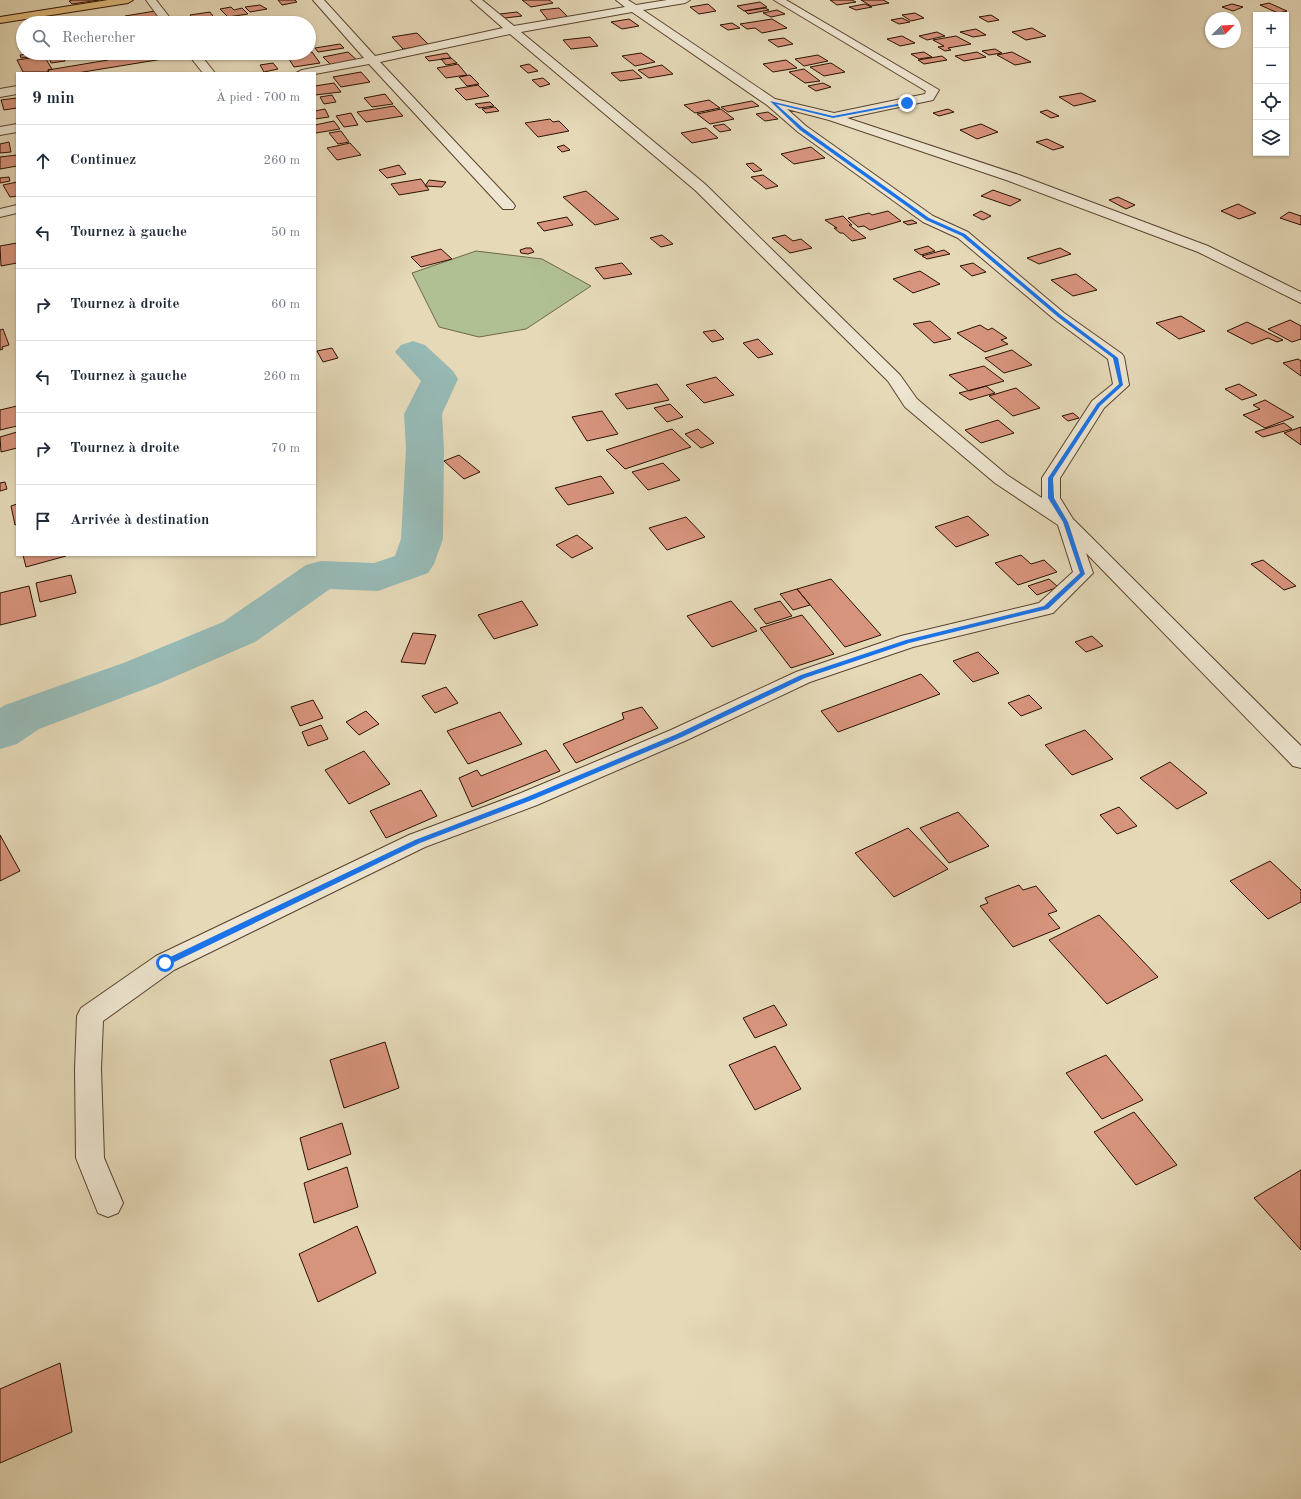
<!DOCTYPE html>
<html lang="fr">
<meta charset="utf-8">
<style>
:root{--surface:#fff;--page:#f6f6f7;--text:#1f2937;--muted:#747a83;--line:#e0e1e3}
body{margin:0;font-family:"Old Standard TT",serif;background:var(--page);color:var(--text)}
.controls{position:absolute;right:12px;top:12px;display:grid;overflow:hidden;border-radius:0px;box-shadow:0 1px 3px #0004}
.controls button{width:36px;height:36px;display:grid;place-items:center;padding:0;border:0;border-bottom:1px solid var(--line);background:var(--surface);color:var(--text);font:20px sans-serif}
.compass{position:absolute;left:1205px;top:12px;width:36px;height:36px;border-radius:50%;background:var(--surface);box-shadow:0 1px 3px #0004;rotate:66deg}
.stop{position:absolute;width:12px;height:12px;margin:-9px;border:3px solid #1a73e8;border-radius:50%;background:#fff}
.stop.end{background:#1a73e8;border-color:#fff;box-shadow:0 1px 4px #0008}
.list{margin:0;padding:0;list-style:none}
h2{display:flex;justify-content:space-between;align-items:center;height:52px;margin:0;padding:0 16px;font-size:17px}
h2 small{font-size:13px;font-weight:400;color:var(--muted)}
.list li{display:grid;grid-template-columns:26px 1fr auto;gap:12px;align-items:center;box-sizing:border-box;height:72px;padding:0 16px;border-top:1px solid var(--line)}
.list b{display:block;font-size:15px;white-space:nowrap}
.list em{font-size:13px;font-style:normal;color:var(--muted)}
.icon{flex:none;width:22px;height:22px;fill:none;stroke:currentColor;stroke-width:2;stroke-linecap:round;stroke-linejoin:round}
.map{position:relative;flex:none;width:1301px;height:1499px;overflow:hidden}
.search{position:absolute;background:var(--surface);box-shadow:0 1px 3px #0004;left:16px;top:16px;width:300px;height:44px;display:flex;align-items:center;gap:10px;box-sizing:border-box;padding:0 14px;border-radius:22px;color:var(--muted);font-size:15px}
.panel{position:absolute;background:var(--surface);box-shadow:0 1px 3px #0004;left:16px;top:72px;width:300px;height:484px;border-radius:0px}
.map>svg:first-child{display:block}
.green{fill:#b0c093;stroke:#6e684a}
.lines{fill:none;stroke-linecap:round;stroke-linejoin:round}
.river{fill:#97b9b4;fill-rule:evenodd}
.building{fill:#d7947d;stroke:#2c1100}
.minor-casing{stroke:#5a432e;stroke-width:2}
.trunk-casing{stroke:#2c1100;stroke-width:2}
.minor{fill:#eee6d1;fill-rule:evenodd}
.trunk{fill:#e2bc7c;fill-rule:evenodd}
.route{fill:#1a73e8}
</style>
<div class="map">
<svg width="1301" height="1499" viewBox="0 0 1301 1499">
<rect width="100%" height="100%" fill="#e5d9b8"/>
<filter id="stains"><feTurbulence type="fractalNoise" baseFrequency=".005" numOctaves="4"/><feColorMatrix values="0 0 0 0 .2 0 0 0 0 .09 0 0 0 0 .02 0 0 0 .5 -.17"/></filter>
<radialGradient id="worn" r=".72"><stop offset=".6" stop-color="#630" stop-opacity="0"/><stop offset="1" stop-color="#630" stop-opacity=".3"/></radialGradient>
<!-- green -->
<path class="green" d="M476 251 542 259 591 286 526 329 479 337 439 327 412 273Z"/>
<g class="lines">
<!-- river -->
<path class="river" d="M413 341 425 345 453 371 458 379 442 414 444 449 443 539 434 564 428 573 378 591 330 589 255 642 158 684 39 729 17 744 0 749V708L5 705 126 662 223 622 306 565 321 561 374 563 395 556 401 539 406 449 404 414 421 381 395 352 401 345Z"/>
</g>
<!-- building -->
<path class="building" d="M73 0H99L72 4 69 1Z
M278 0H295L297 2 282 5Z
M522 0H549L553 3 531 7Z
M830 0H852L856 2 837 5Z
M861 0H883L889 3 871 6Z
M760 2 767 7 744 11 737 6Z
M1269 3 1287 11 1278 13 1260 5Z
M708 4 716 11 699 14 690 7Z
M865 4 872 7 856 10 849 7Z
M1232 4 1243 7 1233 11 1222 7Z
M260 5 267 9 250 12 245 7Z
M231 7 234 10 242 8 248 14 228 17 220 9Z
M559 8 568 17 548 20 540 10Z
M765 8 769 10 748 14 745 11Z
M777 10 785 14 771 17 763 13Z
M155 11 160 17 130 22 125 16Z
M210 12 215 19 195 22 190 15Z
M517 12 522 16 505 18 500 14Z
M915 13 924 18 911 21 902 15Z
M991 15 999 20 988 22 979 17Z
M902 18 910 22 899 24 891 20Z
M629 19 639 26 622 29 611 22Z
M772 19 787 28 762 33 755 28 747 29 740 24Z
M732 23 740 28 728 30 720 25Z
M1032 28 1046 36 1026 40 1012 32Z
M976 29 986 35 973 37 960 32Z
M937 32 945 36 927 40 919 36Z
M417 33 429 45 403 49 392 37Z
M902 36 915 43 900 46 887 39Z
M956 36 971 44 948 48 951 50 945 51 938 47 944 46 933 40Z
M590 37 598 46 571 49 563 40Z
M784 38 793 44 778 47 768 40Z
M340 44 344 48 318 52 315 48Z
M995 49 1002 53 989 55 982 51Z
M312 52 320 63 294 67 287 56Z
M348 52 359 62 333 67 323 57Z
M924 52 932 57 919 59 911 54Z
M977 52 986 57 964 61 955 56Z
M1012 52 1031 62 1015 65 997 55Z
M34 53H40L41 55 21 58 20 55Z
M47 53H62L65 61 51 63Z
M149 53H173L175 57 77 73H49L48 70 108 60 105 56 115 54 117 58Z
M246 53H277L248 57Z
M447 53 451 58 429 61 425 57Z
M641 53 655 62 635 66 622 56Z
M818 55 828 61 804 66 795 59Z
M44 56 52 69 48 70V72H23L17 60Z
M942 56 947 60 924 64 918 60Z
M451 58 457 63 446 65 441 59Z
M786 60 797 68 773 72 763 64Z
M273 63 278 69 264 72 260 65Z
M831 63 845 72 824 76 810 67Z
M458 64 467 75 446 78 437 68Z
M529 64 538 71 528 73 520 66Z
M662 65 673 74 649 78 638 70Z
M804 69 820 81 805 83 789 72Z
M633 70 642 78 620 81 611 73Z
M361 72 370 82 341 87 333 77Z
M470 75 479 84 467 86 459 77Z
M543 78 550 84 540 87 532 80Z
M334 83 341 92 315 95V86Z
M823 83 831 87 816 91 808 86Z
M478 85 489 96 466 100 455 89Z
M1081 93 1096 101 1074 106 1059 97Z
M385 94 393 104 372 107 364 98Z
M332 95 336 102 324 104 320 97Z
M17 98V108L4 110 1 100Z
M709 100 720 108 695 113 684 105Z
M752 101 759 106 728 112 721 107Z
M490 102 494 106 479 108 475 104Z
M394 106 403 116 366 122 357 112Z
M495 107 499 111 486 113 482 109Z
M325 109 329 117 315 119V111Z
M721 109 734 119 710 124 697 114Z
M948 109 954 112 939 116 933 113Z
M1047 110 1059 116 1051 118 1040 112Z
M768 112 778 119 765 121 756 114Z
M351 113 358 125 344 127 336 116Z
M550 119 553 122 559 121 569 131 538 137 525 123Z
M334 121 340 129 316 133 315 131V125Z
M724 124 731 130 720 132 713 126Z
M981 124 998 132 977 139 960 130Z
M706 128 718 138 692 143 681 133Z
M341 131 349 142 338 144 329 133Z
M1047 139 1064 147 1053 150 1036 142Z
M9 142 11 152 0 153V144Z
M350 143 361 155 337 160 327 148Z
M564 145 570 150 562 152 557 147Z
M811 147 825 158 794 164 781 154Z
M17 155V166L0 169V157Z
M753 163 762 170 754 172 746 164Z
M399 165 406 174 387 178 379 170Z
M763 175 778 186 766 189 751 177Z
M9 177 10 181 0 183V178Z
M421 179 429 190 399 195 391 184Z
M429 180 446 182 442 187 425 186Z
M17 182V196L10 197 3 185Z
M993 190 1021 200 1010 206 981 196Z
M586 191 619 219 595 225 563 197Z
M1118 197 1135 205 1126 209 1109 200Z
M1238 204 1256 213 1239 219 1221 211Z
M888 211 901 221 870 230 864 226 858 227 848 218 869 213 872 215Z
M981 211 991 216 983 220 973 215Z
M1289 212 1301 216V225L1280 218Z
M843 216 852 225H849L866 238 852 241 843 233H840L834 228H837L825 220Z
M567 217 573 225 544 231 537 223Z
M912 220 917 223 908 225 903 222Z
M662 235 673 244 661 247 650 238Z
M785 235 793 241 801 239 812 248 790 253 772 238Z
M17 243V263L1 266 0 246Z
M928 246 935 251 921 255 914 250Z
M526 248H531L534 252 528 254 521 253 520 250Z
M1060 248 1071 254 1039 264 1027 258Z
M441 249 452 259 421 267 411 257Z
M944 250 950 254 927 259 922 256Z
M622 263 632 274 604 279 595 268Z
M973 263 986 272 972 276 960 266Z
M920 271 940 284 913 293 893 279Z
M1076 274 1097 290 1073 296 1051 280Z
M1181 316 1205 331 1179 339 1156 323Z
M1290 320 1301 326V339L1292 342 1268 329Z
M930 321 951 339 934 343 913 324Z
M1247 322 1283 340 1277 342 1268 338 1252 344 1227 331Z
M980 325 988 330 992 328 1007 338 1001 340 1008 344 985 352 957 333Z
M3 329 9 345 2 347 3 349 0 350V330Z
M715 330 724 339 712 342 703 332Z
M758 339 773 354 758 358 743 343Z
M332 348 338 358 323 362 317 351Z
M1012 350 1032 365 1004 373 985 358Z
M1298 359 1301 361V376L1283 363Z
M984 366 1004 381 969 391 949 375Z
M716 377 734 395 704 403 686 385Z
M657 384 669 400 627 409 615 394Z
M1239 384 1257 395 1242 400 1225 389Z
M986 386 995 393 970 400 959 393Z
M1016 388 1040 408 1013 416 989 396Z
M1265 400 1294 417 1265 428 1243 415 1260 409 1253 405Z
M670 404 683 417 667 422 654 408Z
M17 406V426L0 430V410Z
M602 411 618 434 587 441 572 417Z
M1073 413 1079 418 1068 421 1062 416Z
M998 420 1014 433 981 443 965 430Z
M1284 423 1292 429 1263 437 1255 432Z
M1301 427V445L1284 433Z
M672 429 691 447 625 469 606 450Z
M698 429 714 443 701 448 685 434Z
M17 432V448L1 452 0 437Z
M459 455 480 472 464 479 444 461Z
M663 463 680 480 648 490 632 472Z
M601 476 614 493 568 505 555 488Z
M5 482 7 489 0 491V483Z
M17 504V524L15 525 11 506Z
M968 516 989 535 956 547 935 527Z
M686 517 705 537 667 550 649 528Z
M577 535 593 548 572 558 556 545Z
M23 555H66V556L26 567Z
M1021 555 1031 564 1044 560 1057 572 1018 585 995 563Z
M1263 560 1296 586 1284 590 1251 564Z
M71 575 76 593 40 602 36 583Z
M831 579 881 635 845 647 797 589Z
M1049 579 1058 587 1037 595 1028 586Z
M29 586 36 616 0 625V593Z
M797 589 810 605 793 610 780 594Z
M522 601 538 625 494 639 478 615Z
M731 601 757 631 712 647 687 616Z
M780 601 792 616 766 624 754 609Z
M802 615 834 654 791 668 760 628Z
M413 633 436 635 425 664 401 662Z
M1092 636 1103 646 1086 652 1075 642Z
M978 652 999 673 973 682 953 661Z
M921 674 940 694 838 732 821 711Z
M446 687 458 703 435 713 422 696Z
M1029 695 1042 708 1021 716 1008 703Z
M313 700 323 718 300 726 291 707Z
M642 707 658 728 576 763 563 744 624 719 622 713Z
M366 711 379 724 359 735 346 722Z
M500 712 522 744 468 764 447 731Z
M321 725 328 739 308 746 302 732Z
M1085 730 1113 759 1072 775 1045 745Z
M546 750 560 771 472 807 459 778 477 770 481 776Z
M364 751 390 784 349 804 325 770Z
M1170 762 1207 793 1177 809 1140 778Z
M421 790 437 816 386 838 370 811Z
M1119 807 1137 826 1117 834 1100 815Z
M958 812 989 846 949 863 920 828Z
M908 828 948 869 894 897 855 853Z
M0 835 20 871 0 881Z
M1270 861 1301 890V902L1268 919 1230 881Z
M1019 885 1023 890 1036 886 1057 911 1048 914 1060 928 1013 947 980 906 988 903 985 898Z
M1099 915 1158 977 1107 1004 1049 940Z
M774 1005 787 1025 755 1038 743 1018Z
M385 1042 399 1088 344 1108 330 1060Z
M775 1046 801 1089 755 1110 729 1065Z
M1106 1055 1143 1100 1102 1119 1066 1073Z
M1134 1112 1177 1165 1136 1185 1094 1132Z
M342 1123 351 1154 308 1170 300 1138Z
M347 1167 358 1207 314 1223 304 1183Z
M1301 1170V1250L1254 1198Z
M357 1226 376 1273 318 1302 299 1254Z
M60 1363 72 1432 0 1463V1389Z"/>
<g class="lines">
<defs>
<path id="minor" d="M146 0H156L174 23H163Z
M313 0H324L375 56 503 28 471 0H482L514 26 625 7 616 0H628L636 5 667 0H690L685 3 643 10 775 99 834 113 925 94 926 91 774 0H786L939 90 933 100 847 118 1019 175 1208 246 1301 292V303L1198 252 1009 181 829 120 787 109 806 126 933 216 968 232 1064 313 1122 354 1124 357 1129 385 1104 408 1060 478V498L1073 519 1301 746V768L1293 766 1086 553 1093 573 1053 613 913 647 810 682 687 740 537 805 425 847 174 970 103 1021 101 1069 104 1158 123 1203 118 1213 108 1217 98 1213 76 1158 75 1069 77 1016 81 1008 156 956 409 835 521 793 671 730 796 672 901 636 1039 603 1073 572 1058 525 995 483 905 407 888 381 695 190 510 34 380 62 513 203 515 206 513 209H503L369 64 315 74 296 73 302 70 364 58ZM632 12 767 105 798 132 923 222 958 238 1054 319 1108 359 1113 384 1092 401 1042 478V498L1007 475 917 399 900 375 705 184 521 32Z
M187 53H199L215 73H203Z
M17 86V94L0 97V89Z
M17 124V132L0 135V127Z
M17 205V213L0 217V209Z"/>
<path id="trunk" d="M108 0H133L128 3 0 23V17Z"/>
</defs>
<!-- minor casing -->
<use href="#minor" class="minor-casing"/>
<!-- trunk casing -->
<use href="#trunk" class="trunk-casing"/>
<!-- minor -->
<use href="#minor" class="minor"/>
<!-- trunk -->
<use href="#trunk" class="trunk"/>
</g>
<!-- route -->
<path class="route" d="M770 101 833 116 908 102 907 104 833 118 776 104 803 128 929 218 965 234 1061 315 1118 358 1123 385 1100 406 1053 478 1054 498 1068 522 1085 574 1048 609 909 643 805 678 682 737 532 800 420 843 168 965H162V961L415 840 527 797 677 734 801 675 906 640 1044 606 1080 573 1063 522 1048 498V478L1097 404 1119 384 1113 358 1058 317 962 236 926 220 800 130Z"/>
<rect width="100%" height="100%" filter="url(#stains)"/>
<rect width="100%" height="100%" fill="url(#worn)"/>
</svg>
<div class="controls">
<button>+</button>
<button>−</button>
<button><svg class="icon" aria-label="locate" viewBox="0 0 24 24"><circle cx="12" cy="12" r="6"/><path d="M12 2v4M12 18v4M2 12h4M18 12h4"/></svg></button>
<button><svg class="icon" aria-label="layers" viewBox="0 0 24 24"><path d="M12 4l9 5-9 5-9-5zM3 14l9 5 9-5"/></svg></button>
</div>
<svg class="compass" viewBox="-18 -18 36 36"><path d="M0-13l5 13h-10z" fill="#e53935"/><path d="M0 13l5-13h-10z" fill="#747a83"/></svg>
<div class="stop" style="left:165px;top:963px"></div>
<div class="stop end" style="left:907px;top:103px"></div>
<div class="search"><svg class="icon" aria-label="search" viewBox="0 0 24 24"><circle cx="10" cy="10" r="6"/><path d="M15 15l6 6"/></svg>Rechercher</div>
<section class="panel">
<h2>9 min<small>À pied · 700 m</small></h2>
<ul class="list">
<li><svg class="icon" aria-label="ahead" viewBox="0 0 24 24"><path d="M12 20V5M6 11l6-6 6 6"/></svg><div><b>Continuez</b></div><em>260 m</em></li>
<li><svg class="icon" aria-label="left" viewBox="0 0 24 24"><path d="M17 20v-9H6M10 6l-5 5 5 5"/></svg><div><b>Tournez à gauche</b></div><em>50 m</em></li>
<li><svg class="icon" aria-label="right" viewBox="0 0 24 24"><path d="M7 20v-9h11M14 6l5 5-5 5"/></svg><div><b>Tournez à droite</b></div><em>60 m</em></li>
<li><svg class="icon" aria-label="left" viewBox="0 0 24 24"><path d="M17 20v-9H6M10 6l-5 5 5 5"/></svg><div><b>Tournez à gauche</b></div><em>260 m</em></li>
<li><svg class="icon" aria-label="right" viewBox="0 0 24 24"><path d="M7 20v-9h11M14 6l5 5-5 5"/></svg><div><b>Tournez à droite</b></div><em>70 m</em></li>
<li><svg class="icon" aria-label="arrive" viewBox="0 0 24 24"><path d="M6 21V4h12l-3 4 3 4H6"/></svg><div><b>Arrivée à destination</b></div></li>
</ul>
</section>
</div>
